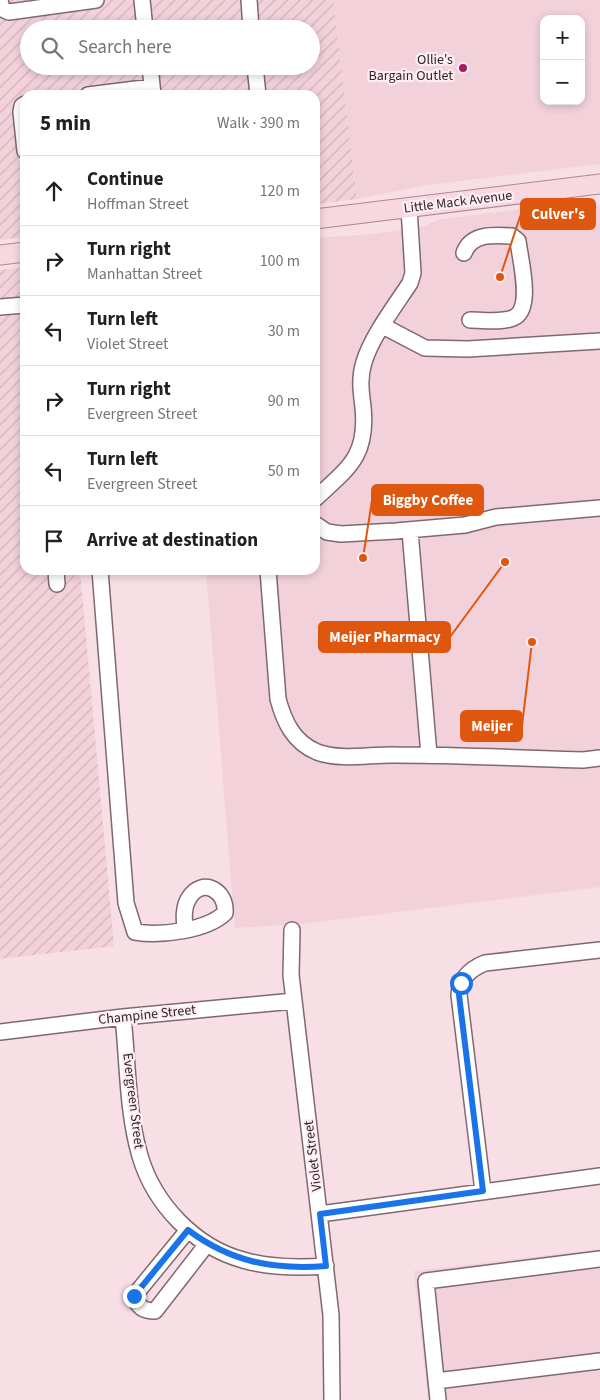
<!DOCTYPE html>
<meta charset="utf-8">
<style>
:root{--surface:#fff;--page:#f6f6f6;--text:#202124;--muted:#757577;--line:#e0e0e0}
body{margin:0;font-family:"Source Sans 3",sans-serif;background:var(--page);color:var(--text)}
.controls{position:absolute;right:15px;top:15px;display:grid;overflow:hidden;border-radius:10px;box-shadow:0 2px 8px #0003}
.controls button{width:45px;height:45px;display:grid;place-items:center;padding:0;border:0;border-bottom:1px solid var(--line);background:var(--surface);color:var(--text);font:25px sans-serif}
.stop{position:absolute;width:15px;height:15px;margin:-11px;border:4px solid #1a73e8;border-radius:50%;background:#fff}
.stop.end{background:#1a73e8;border-color:#fff;box-shadow:0 1px 5px #0008}
.list{margin:0;padding:0;list-style:none}
h2{display:flex;justify-content:space-between;align-items:center;height:65px;margin:0;padding:0 20px;font-size:21px}
h2 small{font-size:16px;font-weight:400;color:var(--muted)}
.list li{display:grid;grid-template-columns:32px 1fr auto;gap:15px;align-items:center;box-sizing:border-box;height:70px;padding:0 20px;border-top:1px solid var(--line)}
.list b{display:block;font-size:19px;white-space:nowrap}
.list p{margin:0;font-size:16px;white-space:nowrap;color:var(--muted)}
.list em{font-size:16px;font-style:normal;color:var(--muted)}
.icon{flex:none;width:28px;height:28px;fill:none;stroke:currentColor;stroke-width:2;stroke-linecap:round;stroke-linejoin:round}
.map{position:relative;flex:none;width:600px;height:1400px;overflow:hidden}
.search{position:absolute;background:var(--surface);box-shadow:0 2px 8px #0003;left:20px;top:20px;width:300px;height:55px;display:flex;align-items:center;gap:12px;box-sizing:border-box;padding:0 18px;border-radius:28px;color:var(--muted);font-size:19px}
.panel{position:absolute;background:var(--surface);box-shadow:0 2px 8px #0003;left:20px;top:90px;width:300px;height:485px;border-radius:15px}
.map>svg:first-child{display:block}
.built{fill:#f3d1da;fill-rule:evenodd}
.industrial{fill:url(#industrial-furrows);fill-rule:evenodd}
.lines{fill:none;stroke-linecap:round;stroke-linejoin:round}
.minor-casing{stroke:#7f696f;stroke-width:18}
.major-casing{stroke:#ae8893;stroke-width:21}
.minor{stroke:#fff;stroke-width:15}
.major{stroke:#f7d7e0;stroke-width:19}
.route{stroke:#1a73e8;stroke-width:6}
.poi-dot{fill:#a71b5e;stroke:#feeef3;stroke-width:2}
.labels{text-anchor:middle;dominant-baseline:central;stroke-width:4.5;stroke-linejoin:round;paint-order:stroke}
.poi-label{font-size:14px;fill:#31272a;stroke:#feeef3;text-anchor:end}
.street-label{font-size:14px;fill:#31272a;stroke:#feeef3}
.leader{fill:none;stroke:#df560e;stroke-width:2}
.callout-dot{fill:#df560e;stroke:#feeef3;stroke-width:2}
.callout{fill:#df560e;stroke:#df560e;stroke-width:2}
.callout-label{font-size:15px;text-anchor:middle;font-weight:bold;fill:#fff}
</style>
<div class="map">
<svg width="600" height="1400" viewBox="0 0 600 1400">
<defs>
<pattern id="industrial-furrows" width="10" height="10" patternUnits="userSpaceOnUse" patternTransform="scale(1.25)"><rect width="10" height="10" fill="#f3d1da"/><path d="M-1 1l2-2M0 10L10 0M9 11l2-2" fill="none" stroke="#d1b3bb"/></pattern>
</defs>
<rect width="100%" height="100%" fill="#f8dee5"/>
<!-- built -->
<path class="built" d="M333 0H600V164L428 185 357 199ZM544 19H581V101H544Z
M572 202 600 206V887L301 924 235 928 206 570H315V238L374 234 425 226 437 220Z
M600 1249V1400H428L414 1271Z"/>
<!-- industrial -->
<path class="industrial" d="M0 0H333L357 199 315 204V95H25V237L0 240ZM29 29H311V66H29Z
M25 267V570H80L114 946 0 959V270Z"/>
<g class="lines">
<defs>
<path id="minor" d="M0 0 2 9 9 12 96 0
M142 0 145 29
M249 0 251 29
M150 66 153 95
M255 66 258 95
M88 95 152 87
M25 104 22 106 21 112 25 151
M464 253C471 233 494 235 512 236L518 241C520 259 534 310 513 318 500 323 484 320 470 320
M0 307 25 305
M383 326 425 348 468 349 600 341
M315 499C348 468 368 457 363 407 361 391 359 378 364 362 372 336 395 306 410 283L413 273 409 208
M315 524 327 532 341 534 396 531 465 525 496 517 600 508
M410 531 429 755
M56 570 57 584
M100 570 126 903 135 932C160 936 206 931 225 913 227 890 202 877 189 898 183 907 184 919 185 930
M268 570 278 699C284 721 293 742 317 752 341 761 371 754 396 755 459 755 521 758 583 760L600 758
M292 930 291 975 331 1315 332 1400
M123 1017C128 1063 127 1112 140 1156 154 1204 195 1247 243 1260 270 1268 298 1268 326 1266
M0 1032 123 1017 294 1001
M483 1191 459 995C460 978 470 969 485 963L600 950
M320 1214 600 1176
M188 1230 134 1296C138 1307 143 1311 155 1311L207 1244
M436 1381 600 1361
M438 1400 426 1281 600 1259"/>
<path id="major" d="M315 219 600 184
M0 255 25 252"/>
</defs>
<!-- minor casing -->
<use href="#minor" class="minor-casing"/>
<!-- major casing -->
<use href="#major" class="major-casing"/>
<!-- minor -->
<use href="#minor" class="minor"/>
<!-- major -->
<use href="#major" class="major"/>
</g>
<g class="lines">
<!-- route -->
<path class="route" d="M134 1296 188 1230C231 1262 273 1270 326 1266L320 1214 483 1191 459 995 461 983"/>
</g>
<!-- markers -->
<circle class="poi-dot" cx="463" cy="68" r="5"/>
<g class="labels">
<!-- poi labels -->
<g class="poi-label">
<text x="453" y="60">Ollie's<tspan x="453" dy="16">Bargain Outlet</tspan></text>
</g>
<!-- street labels -->
<g class="street-label">
<text transform="translate(458 202) rotate(-7)">Little Mack Avenue</text>
<text transform="translate(147 1015) rotate(-6)">Champine Street</text>
<text transform="translate(133 1101) rotate(83)">Evergreen Street</text>
<text transform="translate(313 1156) rotate(-97)">Violet Street</text>
</g>
</g>
<!-- callouts -->
<path class="leader" d="M500 277L521 214M363 558L372 500M505 562L450 637M532 642L522 726"/>
<g class="callout-dot">
<circle cx="500" cy="277" r="5"/>
<circle cx="363" cy="558" r="5"/>
<circle cx="505" cy="562" r="5"/>
<circle cx="532" cy="642" r="5"/>
</g>
<g class="callout">
<rect x="521" y="199" width="74" height="30" rx="5"/>
<rect x="372" y="485" width="111" height="30" rx="5"/>
<rect x="319" y="622" width="131" height="30" rx="5"/>
<rect x="461" y="711" width="61" height="30" rx="5"/>
</g>
<g class="callout-label">
<text x="558" y="219">Culver's</text>
<text x="428" y="505">Biggby Coffee</text>
<text x="385" y="642">Meijer Pharmacy</text>
<text x="492" y="731">Meijer</text>
</g>
</svg>
<div class="controls">
<button>+</button>
<button>−</button>
</div>
<div class="stop" style="left:461px;top:983px"></div>
<div class="stop end" style="left:134px;top:1296px"></div>
<div class="search"><svg class="icon" aria-label="search" viewBox="0 0 24 24"><circle cx="10" cy="10" r="6"/><path d="M15 15l6 6"/></svg>Search here</div>
<section class="panel">
<h2>5 min<small>Walk · 390 m</small></h2>
<ul class="list">
<li><svg class="icon" aria-label="ahead" viewBox="0 0 24 24"><path d="M12 20V5M6 11l6-6 6 6"/></svg><div><b>Continue</b><p>Hoffman Street</p></div><em>120 m</em></li>
<li><svg class="icon" aria-label="right" viewBox="0 0 24 24"><path d="M7 20v-9h11M14 6l5 5-5 5"/></svg><div><b>Turn right</b><p>Manhattan Street</p></div><em>100 m</em></li>
<li><svg class="icon" aria-label="left" viewBox="0 0 24 24"><path d="M17 20v-9H6M10 6l-5 5 5 5"/></svg><div><b>Turn left</b><p>Violet Street</p></div><em>30 m</em></li>
<li><svg class="icon" aria-label="right" viewBox="0 0 24 24"><path d="M7 20v-9h11M14 6l5 5-5 5"/></svg><div><b>Turn right</b><p>Evergreen Street</p></div><em>90 m</em></li>
<li><svg class="icon" aria-label="left" viewBox="0 0 24 24"><path d="M17 20v-9H6M10 6l-5 5 5 5"/></svg><div><b>Turn left</b><p>Evergreen Street</p></div><em>50 m</em></li>
<li><svg class="icon" aria-label="arrive" viewBox="0 0 24 24"><path d="M6 21V4h12l-3 4 3 4H6"/></svg><div><b>Arrive at destination</b></div></li>
</ul>
</section>
</div>
